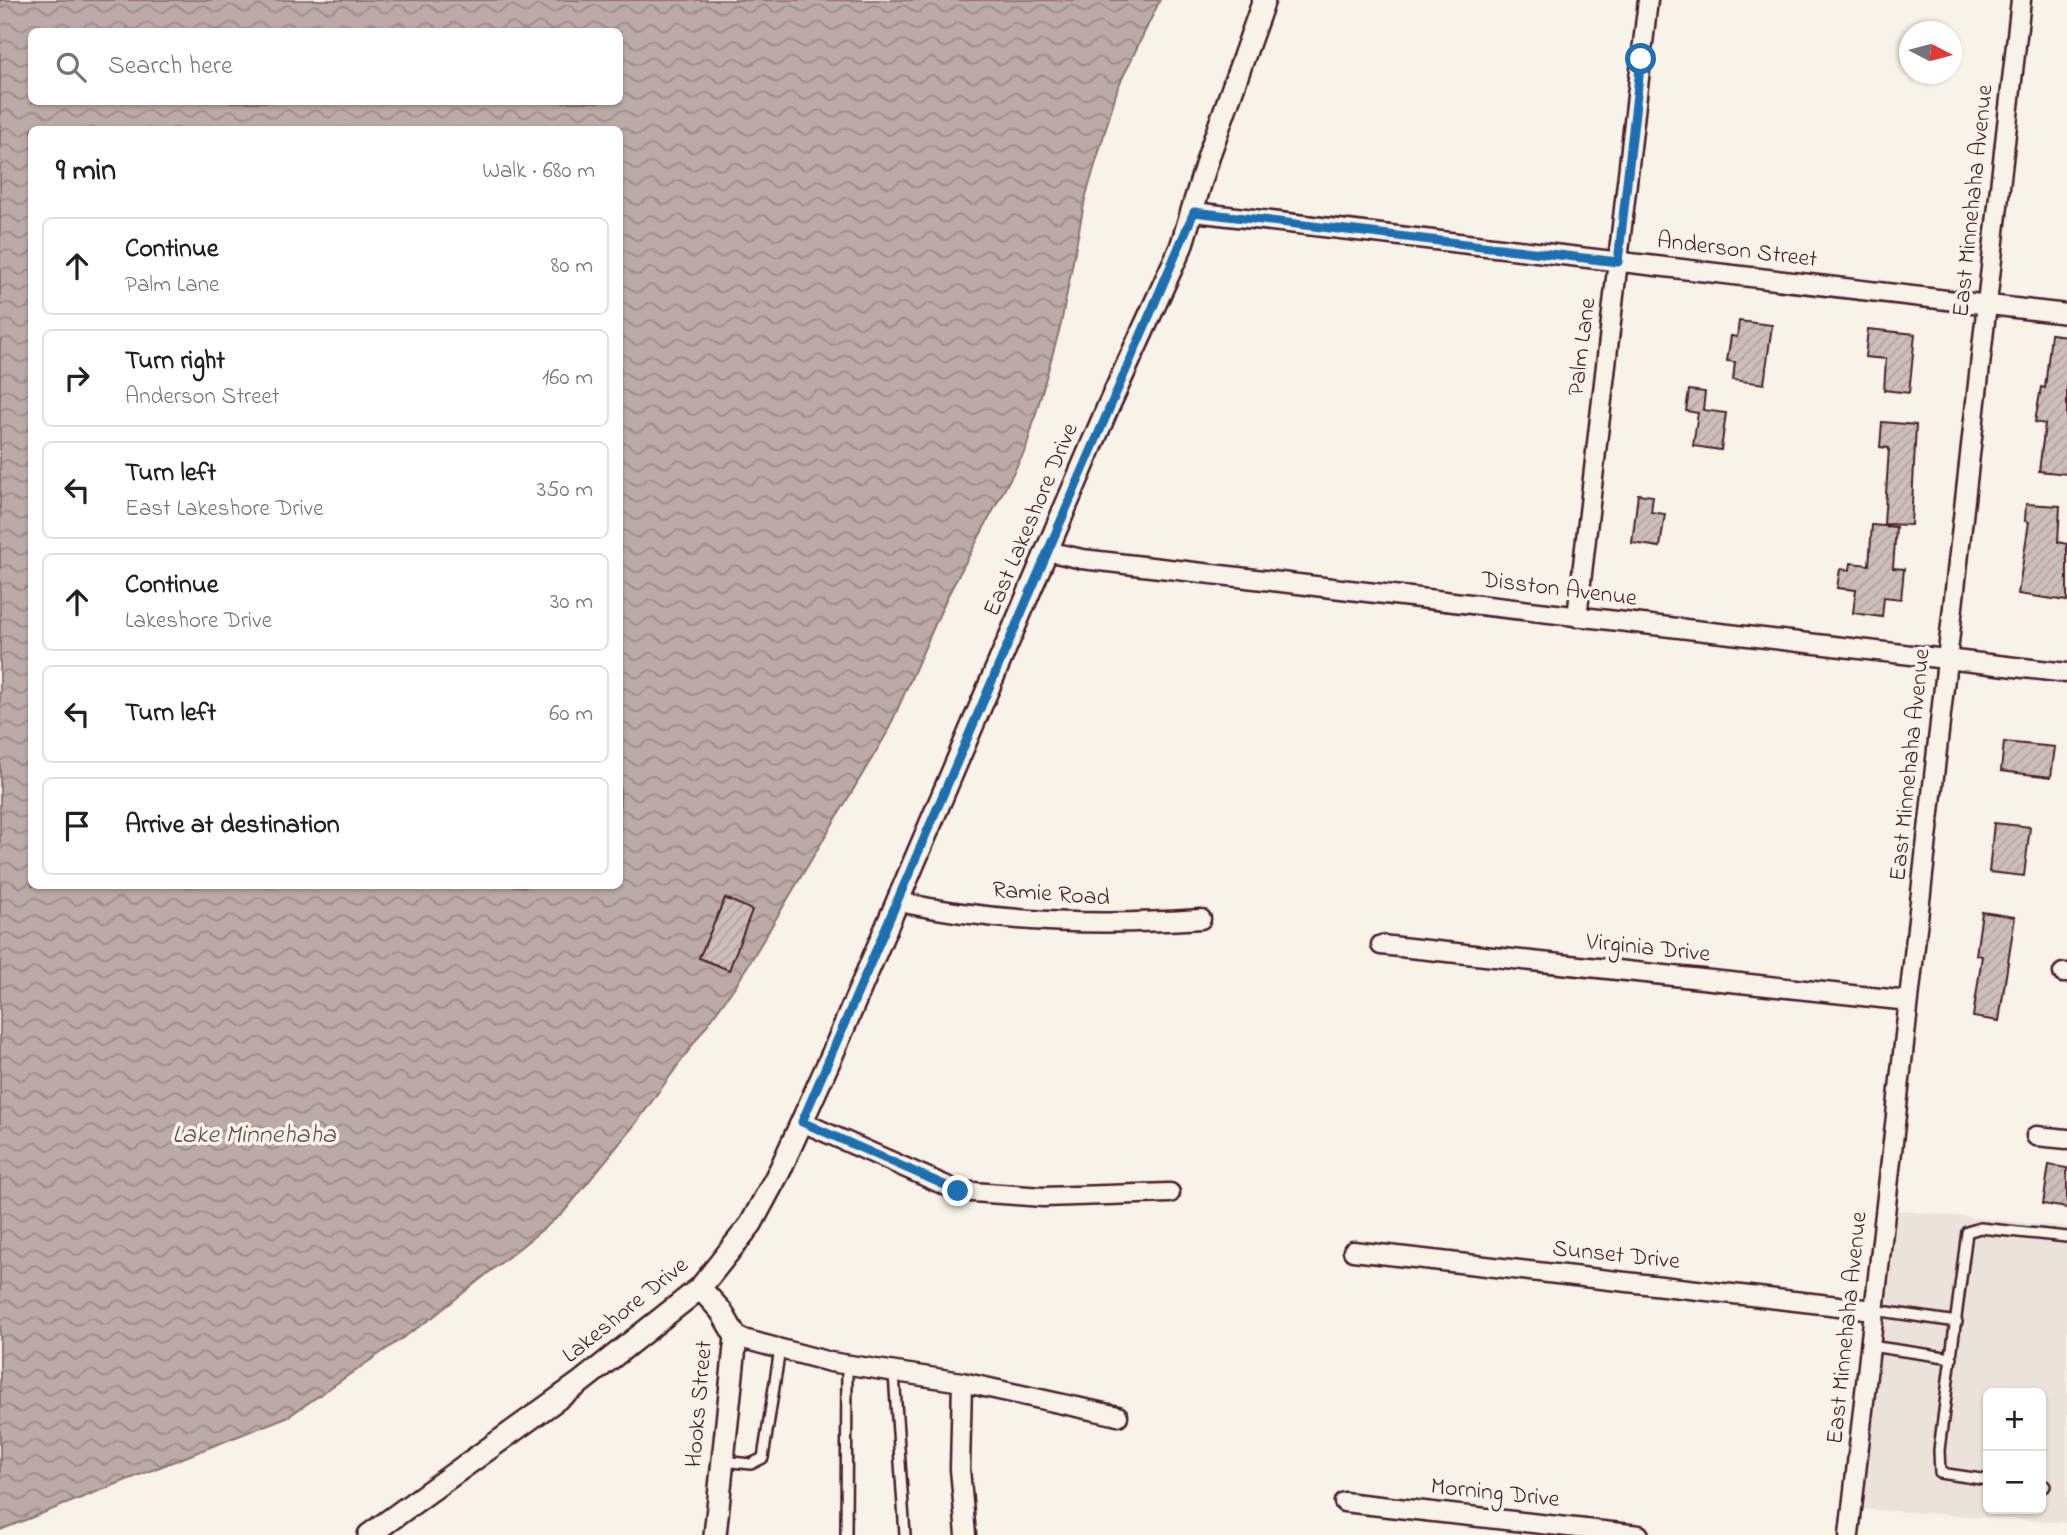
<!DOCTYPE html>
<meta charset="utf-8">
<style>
:root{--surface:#fff;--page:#f6f6f6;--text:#202124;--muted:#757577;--line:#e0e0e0}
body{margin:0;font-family:"Indie Flower",sans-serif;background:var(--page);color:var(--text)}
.controls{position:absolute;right:21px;bottom:21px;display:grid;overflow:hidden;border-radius:10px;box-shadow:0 2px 5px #0004}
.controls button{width:63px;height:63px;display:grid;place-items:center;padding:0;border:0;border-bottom:2px solid var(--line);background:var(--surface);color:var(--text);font:35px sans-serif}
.compass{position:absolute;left:1899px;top:21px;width:63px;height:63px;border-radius:50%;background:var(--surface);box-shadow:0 2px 5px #0004;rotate:96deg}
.stop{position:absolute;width:21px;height:21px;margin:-16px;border:5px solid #1f6fb2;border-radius:50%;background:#fff}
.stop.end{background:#1f6fb2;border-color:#fff;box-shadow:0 2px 7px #0008}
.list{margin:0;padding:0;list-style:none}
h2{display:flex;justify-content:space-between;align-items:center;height:91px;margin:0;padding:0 28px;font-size:30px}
h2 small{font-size:23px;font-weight:400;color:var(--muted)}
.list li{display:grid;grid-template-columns:46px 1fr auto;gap:21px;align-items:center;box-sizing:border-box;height:98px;margin:0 14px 14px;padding:0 14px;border:2px solid var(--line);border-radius:10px}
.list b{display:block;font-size:26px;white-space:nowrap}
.list p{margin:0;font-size:23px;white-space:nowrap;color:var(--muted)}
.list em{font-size:23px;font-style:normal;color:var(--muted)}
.icon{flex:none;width:38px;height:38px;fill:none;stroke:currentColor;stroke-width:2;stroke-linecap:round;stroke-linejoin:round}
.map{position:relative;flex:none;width:2067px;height:1535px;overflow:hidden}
.search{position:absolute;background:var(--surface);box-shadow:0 2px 5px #0004;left:28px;top:28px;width:595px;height:77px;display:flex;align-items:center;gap:18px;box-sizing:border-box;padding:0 24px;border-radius:10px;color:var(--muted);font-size:26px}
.panel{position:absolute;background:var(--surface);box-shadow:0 2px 5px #0004;left:28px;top:126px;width:595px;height:763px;border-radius:10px}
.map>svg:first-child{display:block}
.built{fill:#eae3da;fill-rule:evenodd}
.water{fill:url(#water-waves);stroke:#8e7275;stroke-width:2;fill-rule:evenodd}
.building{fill:url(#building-hatch);stroke:#4a1f2b;stroke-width:2}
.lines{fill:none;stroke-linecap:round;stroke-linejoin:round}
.service-casing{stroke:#4a1f2b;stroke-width:14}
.minor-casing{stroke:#4a1f2b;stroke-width:23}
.tertiary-casing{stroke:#4a1f2b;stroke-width:26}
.service{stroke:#f7f3e8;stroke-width:9}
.minor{stroke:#f7f3e8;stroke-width:18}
.tertiary{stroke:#f7f3e8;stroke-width:21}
.route{stroke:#1f6fb2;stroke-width:9}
.labels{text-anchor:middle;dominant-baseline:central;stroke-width:7;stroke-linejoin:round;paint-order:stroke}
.street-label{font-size:24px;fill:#4a1f2b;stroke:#f7f3e8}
.water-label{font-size:26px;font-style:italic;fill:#6c4950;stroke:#f7f3e8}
</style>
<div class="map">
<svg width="2067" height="1535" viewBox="0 0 2067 1535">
<defs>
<pattern id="water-waves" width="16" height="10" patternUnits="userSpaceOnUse" patternTransform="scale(1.75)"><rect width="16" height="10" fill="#bcaaa7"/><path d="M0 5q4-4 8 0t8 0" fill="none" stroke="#9b8a88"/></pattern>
<pattern id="building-hatch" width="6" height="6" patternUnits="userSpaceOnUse" patternTransform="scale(1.75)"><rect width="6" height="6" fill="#ccbfb9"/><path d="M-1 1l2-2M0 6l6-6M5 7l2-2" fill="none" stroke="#b1a49f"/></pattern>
</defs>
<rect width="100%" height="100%" fill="#f7f3e8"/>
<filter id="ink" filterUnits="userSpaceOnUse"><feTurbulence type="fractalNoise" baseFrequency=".0143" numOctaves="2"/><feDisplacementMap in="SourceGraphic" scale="14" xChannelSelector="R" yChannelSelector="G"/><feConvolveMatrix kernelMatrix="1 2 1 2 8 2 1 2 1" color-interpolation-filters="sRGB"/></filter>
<g filter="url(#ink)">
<!-- built -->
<path class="built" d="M1895 1210 2067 1227V1535L2066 1523 1863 1509ZM1988 1393H2041V1509H1988Z"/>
<!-- water -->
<path class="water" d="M0 0H1160L1118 87 1085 199 1061 324 1026 449 947 597 887 733 738 982 637 1122 563 1213 433 1317 289 1416 0 1530ZM32 32H620V102H32ZM32 130H620V886H32Z"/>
<!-- building -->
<path class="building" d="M1739 321 1772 325 1764 384 1733 380 1735 362 1727 361 1731 336 1737 337Z
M1868 329 1915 334 1909 393 1884 390 1886 359 1865 357Z
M2051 334 2067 336V474L2039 471 2045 424 2035 422 2041 387 2045 388Z
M1689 390 1705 392 1703 410 1726 413 1721 450 1693 446 1698 413 1686 411Z
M1882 422 1916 425 1911 525 1884 524 1889 448 1880 447Z
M1638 494 1653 496 1651 512 1665 514 1660 547 1632 543Z
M2026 504 2060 506 2058 542 2067 544V601L2018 594 2029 522 2025 521Z
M1872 525 1896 527 1893 568 1904 569 1901 599 1884 597 1882 617 1853 613 1856 590 1837 588 1840 569 1850 570 1851 563 1869 565Z
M2004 742 2055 747 2051 777 2001 771Z
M1994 823 2030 827 2024 876 1989 872Z
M725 898 752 910 729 970 699 958Z
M1982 912 2015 917 1999 1021 1973 1017 1982 956 1976 955Z
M2049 1165 2067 1168V1208L2043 1204Z"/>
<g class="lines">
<defs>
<path id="service" d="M1874 1310 1957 1322
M1870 1346 1952 1358
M894 1374 905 1535
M722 1461 751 1464 763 1458 780 1349
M1988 1480 1940 1473 1939 1450 1967 1232 1980 1228 2067 1237
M2041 1486H2045
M846 1535 847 1365"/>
<path id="minor" d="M1194 212 2067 314
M1047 551 1082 559 2067 673
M1577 617 1648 0
M899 902C997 923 1101 926 1201 919
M1381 945 1909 1001
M2063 973H2067
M802 1122 958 1191 1043 1197 1170 1193
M2036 1136 2067 1139
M1353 1251 1874 1310
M736 1337 830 1362 962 1382 1118 1416
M962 1382 960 1469 966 1535
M1344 1502 1639 1535
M1849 1535 2021 0"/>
<path id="tertiary" d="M700 1288 721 1311 736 1337 715 1535
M369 1535 581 1382 700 1288 751 1224 780 1170 832 1055 1108 407 1181 247 1210 152 1264 0"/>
</defs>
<!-- service casing -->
<use href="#service" class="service-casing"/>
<!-- minor casing -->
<use href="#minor" class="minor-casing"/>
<!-- tertiary casing -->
<use href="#tertiary" class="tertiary-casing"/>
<!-- service -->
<use href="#service" class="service"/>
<!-- minor -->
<use href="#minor" class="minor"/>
<!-- tertiary -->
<use href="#tertiary" class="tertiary"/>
</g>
</g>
<g class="lines" filter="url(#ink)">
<!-- route -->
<path class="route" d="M958 1191 802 1122 1194 212 1618 262 1641 59"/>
</g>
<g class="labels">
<!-- street labels -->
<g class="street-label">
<text transform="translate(1974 201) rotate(-84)">East Minnehaha Avenue</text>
<text transform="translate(1737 251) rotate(7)">Anderson Street</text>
<text transform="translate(1583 347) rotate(-83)">Palm Lane</text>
<text transform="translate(1032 520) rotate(-67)">East Lakeshore Drive</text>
<text transform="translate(1559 590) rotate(7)">Disston Avenue</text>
<text transform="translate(1911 765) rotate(-84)">East Minnehaha Avenue</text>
<text transform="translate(1051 895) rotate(4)">Ramie Road</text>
<text transform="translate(1648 949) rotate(6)">Virginia Drive</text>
<text transform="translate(1616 1256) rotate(6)">Sunset Drive</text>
<text transform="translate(626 1311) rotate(-39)">Lakeshore Drive</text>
<text transform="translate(1848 1328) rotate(-84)">East Minnehaha Avenue</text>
<text transform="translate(700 1404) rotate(-85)">Hooks Street</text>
<text transform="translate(1495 1494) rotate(6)">Morning Drive</text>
</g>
<!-- water labels -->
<g class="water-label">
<text x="254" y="1136">Lake Minnehaha</text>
</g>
</g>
</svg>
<div class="controls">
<button>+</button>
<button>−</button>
</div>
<svg class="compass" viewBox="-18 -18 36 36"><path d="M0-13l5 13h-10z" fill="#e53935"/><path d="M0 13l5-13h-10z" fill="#757577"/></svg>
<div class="stop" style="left:1641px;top:59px"></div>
<div class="stop end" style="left:958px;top:1191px"></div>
<div class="search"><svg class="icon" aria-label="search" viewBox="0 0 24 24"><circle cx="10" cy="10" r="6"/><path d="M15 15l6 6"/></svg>Search here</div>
<section class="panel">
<h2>9 min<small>Walk · 680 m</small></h2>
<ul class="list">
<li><svg class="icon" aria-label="ahead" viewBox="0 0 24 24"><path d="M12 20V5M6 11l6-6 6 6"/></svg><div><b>Continue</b><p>Palm Lane</p></div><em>80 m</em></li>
<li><svg class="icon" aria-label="right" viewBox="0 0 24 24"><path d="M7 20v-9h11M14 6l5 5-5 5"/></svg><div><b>Turn right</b><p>Anderson Street</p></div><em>160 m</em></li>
<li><svg class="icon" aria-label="left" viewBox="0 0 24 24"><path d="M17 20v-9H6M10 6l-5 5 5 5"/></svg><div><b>Turn left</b><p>East Lakeshore Drive</p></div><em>350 m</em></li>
<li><svg class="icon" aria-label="ahead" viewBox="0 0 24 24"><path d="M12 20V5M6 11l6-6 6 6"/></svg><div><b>Continue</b><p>Lakeshore Drive</p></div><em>30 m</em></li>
<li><svg class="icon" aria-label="left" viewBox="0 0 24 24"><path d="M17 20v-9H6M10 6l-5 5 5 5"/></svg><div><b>Turn left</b></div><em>60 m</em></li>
<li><svg class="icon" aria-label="arrive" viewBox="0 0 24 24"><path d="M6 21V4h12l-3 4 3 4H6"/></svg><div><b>Arrive at destination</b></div></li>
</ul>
</section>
</div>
